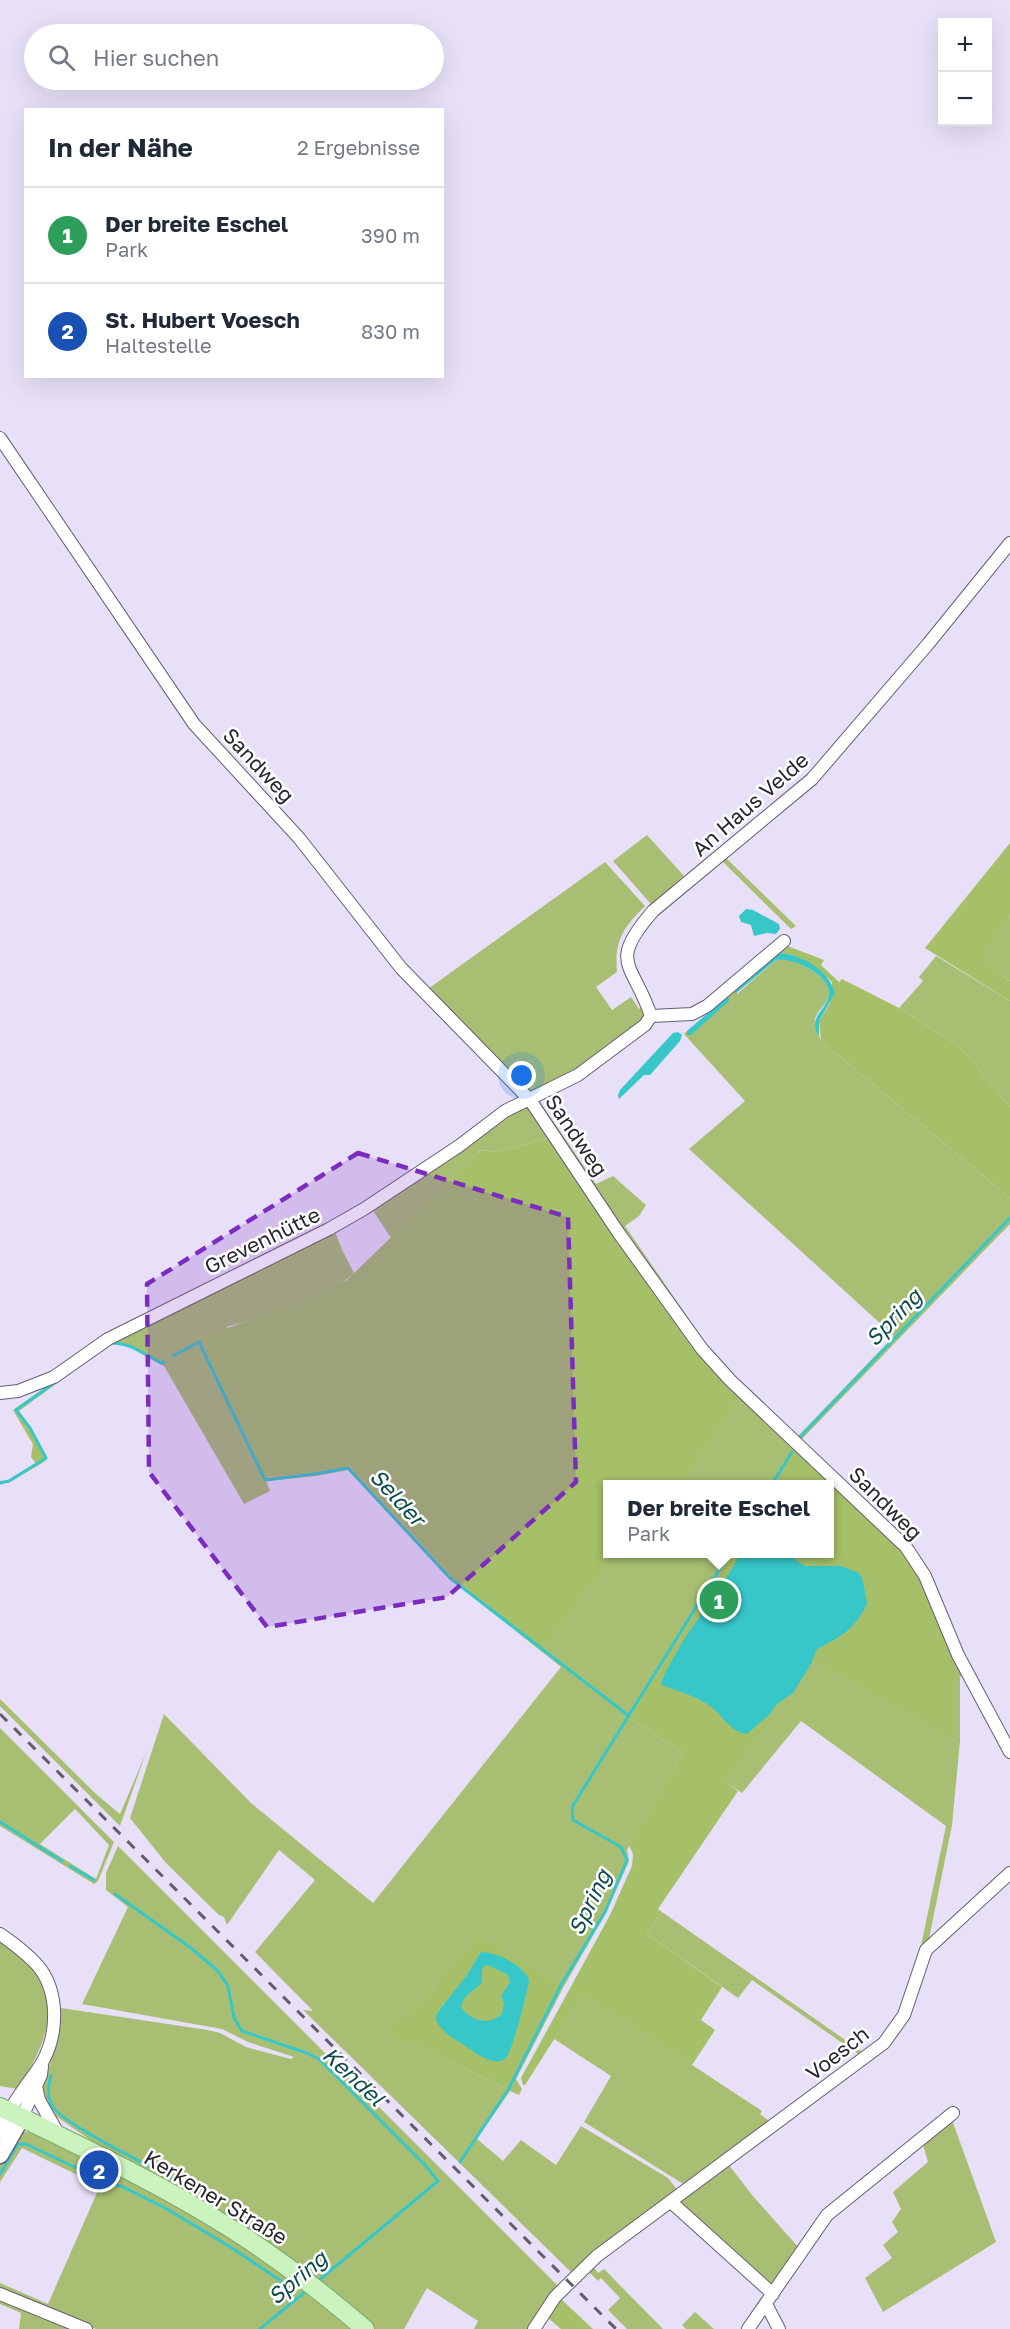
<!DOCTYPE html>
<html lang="de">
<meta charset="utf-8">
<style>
:root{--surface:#fff;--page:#f6f6f7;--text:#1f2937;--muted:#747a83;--line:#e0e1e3;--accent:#2f7fce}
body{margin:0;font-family:"Golos Text",sans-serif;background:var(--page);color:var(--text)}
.controls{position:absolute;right:18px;top:18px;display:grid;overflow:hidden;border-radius:0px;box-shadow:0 6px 24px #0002}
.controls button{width:54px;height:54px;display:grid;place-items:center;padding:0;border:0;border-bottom:2px solid var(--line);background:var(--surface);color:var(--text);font:30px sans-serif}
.you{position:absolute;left:522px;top:1076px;width:21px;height:21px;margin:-15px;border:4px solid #fff;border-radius:50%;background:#1a73e8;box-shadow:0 0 0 9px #1a73e833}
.badge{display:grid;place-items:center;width:39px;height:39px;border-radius:50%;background:var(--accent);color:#fff;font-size:20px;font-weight:700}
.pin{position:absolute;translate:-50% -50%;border:3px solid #fff;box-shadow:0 2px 6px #0006}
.popup{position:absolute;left:603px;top:1480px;width:231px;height:78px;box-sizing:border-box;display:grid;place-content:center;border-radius:0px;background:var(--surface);filter:drop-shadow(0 2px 4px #0005);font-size:20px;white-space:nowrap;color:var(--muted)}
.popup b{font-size:22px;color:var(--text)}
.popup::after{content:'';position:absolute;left:50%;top:100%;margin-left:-12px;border:12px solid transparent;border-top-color:var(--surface)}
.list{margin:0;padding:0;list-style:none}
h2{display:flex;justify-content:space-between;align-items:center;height:78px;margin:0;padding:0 24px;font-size:26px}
h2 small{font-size:20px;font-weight:400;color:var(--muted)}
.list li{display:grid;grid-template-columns:39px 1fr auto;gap:18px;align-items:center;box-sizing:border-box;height:96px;padding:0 24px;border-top:2px solid var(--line)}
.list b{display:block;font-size:22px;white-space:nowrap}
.list p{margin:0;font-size:20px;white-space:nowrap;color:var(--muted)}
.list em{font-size:20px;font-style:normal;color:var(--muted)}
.icon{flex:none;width:33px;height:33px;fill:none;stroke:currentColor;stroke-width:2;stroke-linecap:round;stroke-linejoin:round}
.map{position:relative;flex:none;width:1010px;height:2329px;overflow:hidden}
.search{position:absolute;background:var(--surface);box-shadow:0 6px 24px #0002;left:24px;top:24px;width:420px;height:66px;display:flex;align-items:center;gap:15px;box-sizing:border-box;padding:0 21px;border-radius:33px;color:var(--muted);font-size:22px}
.panel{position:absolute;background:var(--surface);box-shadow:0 6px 24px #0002;left:24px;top:108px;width:420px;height:270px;border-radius:0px}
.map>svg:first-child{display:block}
.green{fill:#a8bf73;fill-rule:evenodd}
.forest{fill:#a6c069;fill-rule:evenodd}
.water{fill:#37c7c9;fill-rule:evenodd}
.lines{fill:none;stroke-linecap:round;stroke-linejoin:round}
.stream{stroke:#37c7c9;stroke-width:3}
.street-casing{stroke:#655e72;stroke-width:14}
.secondary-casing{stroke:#655e72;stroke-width:19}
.primary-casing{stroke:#7ca66f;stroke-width:20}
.street{stroke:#fff;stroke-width:12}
.secondary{stroke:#fff;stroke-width:16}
.primary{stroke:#cbf3bd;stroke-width:18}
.rail{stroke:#615d6a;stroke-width:3;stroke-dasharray:10 10;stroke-linecap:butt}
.marked{fill:#7b2cbf;fill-opacity:0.2;stroke:#7b2cbf;stroke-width:4.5;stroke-dasharray:12 8;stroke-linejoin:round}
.labels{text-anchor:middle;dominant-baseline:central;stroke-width:5;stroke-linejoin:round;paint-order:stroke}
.street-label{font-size:21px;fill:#29262f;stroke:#fff}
.water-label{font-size:22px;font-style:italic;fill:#0e4b4c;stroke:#fff}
</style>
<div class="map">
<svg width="1010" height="2329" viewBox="0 0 1010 2329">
<rect width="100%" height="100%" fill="#e8e0f8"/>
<!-- green -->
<path class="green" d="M647 835 684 876 651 904 613 861Z
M725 857 796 926 791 929 721 860Z
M605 862 645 906C624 927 614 940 617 972L596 987 612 1010 631 997 639 1009 644 1005V1015L642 1021 570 1074 531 1095 425 991Z
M1010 915V981C1004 976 995 972 989 967 976 952 1002 927 1010 915Z
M936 956 1010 1001V1107L960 1047 899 1008 923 981 919 977Z
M784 958C798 962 831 976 829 994 828 1004 817 1010 815 1019 813 1027 819 1034 821 1041L1010 1198V1224L801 1440 797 1437 894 1336 689 1149 745 1101 684 1034 687 1031V1035L735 989 737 994 776 960Z
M538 1099 596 1184 613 1176 646 1205 639 1216 625 1226 725 1371 684 1321 537 1108Z
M531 1106 551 1137 498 1152 481 1150 391 1238 372 1209 511 1112Z
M335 1231 342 1250 354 1273C322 1303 267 1314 227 1327L265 1477 313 1473 349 1466 452 1577 611 1554H830V1488L953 1740 954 1653 964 1672 960 1677V1741L952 1825 928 1944 918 1960 946 1826 801 1721 742 1793 639 1722 630 1718 683 1753 627 1850 629 1861 606 1913 563 1988 516 2079 522 2089 519 2095 510 2091 477 2139 503 2161 521 2140 556 2165 581 2126 668 2178 676 2188V2192L588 2257 571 2272 303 2010 313 2011 255 1952 315 1880 279 1850 227 1925 224 1917 219 1915 166 1863 130 1818 164 1714 251 1803 373 1903 561 1667 450 1579 348 1470 316 1476 266 1481 270 1491 244 1504 164 1366 125 1345 112 1343 19 1411 30 1426 47 1459 44 1462 10 1482 0 1484V1481L9 1480 42 1461 27 1427 24 1429 13 1410 108 1343ZM434 1988 506 2088 388 2032Z
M740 1393 798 1447 794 1455 826 1484H665Z
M0 1699 97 1795 120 1814 146 1753 120 1826 0 1706Z
M0 1728 114 1842 98 1881 94 1884 0 1826ZM75 1809 109 1845 96 1879 40 1844Z
M118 1846 558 2286 545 2301 531 2329H474L478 2321 427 2288 404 2329H96L0 2289V2283L48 2304 100 2186 22 2148 0 2182V2160L16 2134 30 2131 93 2142 50 2112 42 2091 56 2043 61 2008 208 2030 220 2033 246 2047 291 2059 294 2057 248 2042 222 2029 82 2004 128 1907 106 1890V1873Z
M662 1912 861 2051 858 2054 752 1980 738 1998 647 1934Z
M0 1940C67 1983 56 2031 17 2089L0 2086Z
M583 1993 762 2111 760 2114 769 2121 685 2185 584 2122 611 2076 554 2039Z
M951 2117 996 2242 883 2312 865 2278 892 2258 883 2245 898 2232 892 2222 901 2209 893 2192 928 2162 922 2141Z
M729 2165 752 2195 800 2249 772 2289 677 2204Z
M593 2266 598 2273 604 2269 663 2329H627L608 2310 620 2298 601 2278 598 2281 588 2271Z
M0 2298 76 2329H19L21 2313 0 2304Z
M695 2312 714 2329H686L682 2325Z"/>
<!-- forest -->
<path class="forest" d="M1010 843V915L994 937 987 950 986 958 991 968 1010 981V1001L925 948Z
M785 945 824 960 821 965 839 982 842 979 899 1008 960 1047 1010 1107V1198L821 1041 819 1021 830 1003 832 982C817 968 799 953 777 953Z
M551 1137 740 1393 680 1484H608V1554H614L543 1648 452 1577 349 1466 313 1473 265 1477 200 1340C248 1317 301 1307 347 1280L481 1150 498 1152Z
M27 1427 45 1456 42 1461 36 1464 31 1457 33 1444 24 1429Z
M798 1447 903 1549 917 1570 954 1653V1740L813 1659 817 1649 843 1636 867 1604C863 1576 856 1562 823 1565 818 1565 814 1567 809 1566L817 1554H830V1534L835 1527 830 1524V1484H793L787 1483 776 1484Z
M733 1554H740C722 1590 694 1620 675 1655 670 1664 663 1674 661 1685 697 1697 707 1703 734 1729L769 1715 777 1704 784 1700 725 1781 738 1791 658 1909 662 1912 647 1934 722 1987 701 2020 715 2030 692 2065 583 1994 525 2085H523L521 2078 610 1915 632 1866 633 1854 629 1845 683 1753 630 1718Z
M479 1936 560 1985 506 2088 387 2032 434 1988ZM479 1953 498 1955 527 1975C529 1996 517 2026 512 2047L437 2013 467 1975Z
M484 1965H488L508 1975 510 1982 501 1996 504 2003 502 2014C488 2026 472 2021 461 2008 464 1994 472 1993 482 1983Z
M560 2298 593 2329H561L547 2317Z"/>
<!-- water -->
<path class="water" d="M746 909 753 910 779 924 780 929 776 934 767 933 754 936 751 925 741 922 739 916Z
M777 953C800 953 829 970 835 993L819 1021V1036C806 1017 828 1010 829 993 830 975 791 956 776 960L735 994V989Z
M725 998H729V1001L691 1035H687V1031Z
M678 1032 682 1035 680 1041 650 1075H644L619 1099 618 1095 620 1090 673 1033Z
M740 1554H794L795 1560 805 1566H841L859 1573 863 1581 867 1604C854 1630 842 1636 817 1649L811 1664 793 1693 777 1704 769 1715 747 1734C731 1733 722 1715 710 1706 695 1696 678 1691 661 1685 663 1674 670 1665 675 1655 694 1620 722 1590 740 1554Z
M481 1952C497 1952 523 1965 529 1980 528 1990 512 2054 505 2059 494 2067 475 2053 467 2047 456 2040 442 2033 436 2020L437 2013 467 1975ZM488 1965 508 1975 510 1982 501 1996 504 2003 502 2014C488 2026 472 2021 461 2008 464 1993 472 1993 482 1983V1970L484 1966Z"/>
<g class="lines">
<!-- stream -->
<path class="stream" d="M111 1343C131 1343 144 1354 161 1363L164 1362
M173 1356 199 1342 264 1478 266 1480 314 1474 348 1468 450 1578 629 1716
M799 1438 1010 1218
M0 1483 9 1481 46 1458 30 1428 16 1410 57 1381
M772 1484 792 1452
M0 1822 62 1861
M70 1866 94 1880
M115 1894 191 1948 218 1971 228 1986 234 2018 242 2031 304 2052 319 2059 424 2164 438 2181 318 2281
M51 2075C48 2087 46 2096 53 2107 67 2127 150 2165 176 2181
M460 2162 508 2090 561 1985 605 1912 627 1860 621 1847 573 1820 572 1807 729 1554
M0 2174 18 2144H26L102 2180 123 2187 167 2209 232 2248 287 2285
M260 2329 306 2291"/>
<defs>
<path id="street" d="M0 438 194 724 299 838 401 968 530 1100 618 1232 702 1349 730 1380 906 1547 925 1576 958 1655 1010 1752
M651 1016 692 1014 707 1006 784 941
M0 1393 18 1391 54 1377 108 1339 329 1229 364 1209 459 1146 505 1111 578 1075 645 1025 651 1016C633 962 607 964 653 911L812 779 928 644 1010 543
M0 1934C14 1944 28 1954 39 1967 59 1993 58 2033 43 2061 33 2078 19 2093 9 2112
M36 2086 39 2100 59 2135
M22 2117 41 2075 42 2066
M671 2202 773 2294
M0 2294 86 2329
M766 2304 779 2329
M534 2329 555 2297 597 2256 884 2043 904 2015 926 1950 1010 1873
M748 2329 827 2215 953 2113"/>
<path id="secondary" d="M0 2130 9 2112
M0 2155 22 2117"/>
<path id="primary" d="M0 2107C78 2145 157 2182 230 2228 278 2258 323 2293 365 2329"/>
</defs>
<!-- street casing -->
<use href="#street" class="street-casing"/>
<!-- secondary casing -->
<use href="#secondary" class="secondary-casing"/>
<!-- primary casing -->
<use href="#primary" class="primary-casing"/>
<!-- street -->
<use href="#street" class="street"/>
<!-- secondary -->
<use href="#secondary" class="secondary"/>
<!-- primary -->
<use href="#primary" class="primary"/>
<!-- rail -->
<path class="rail" d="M0 1714 616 2329"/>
</g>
<!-- marked area -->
<path class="marked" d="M358 1153 568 1217 576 1482 447 1597 267 1627 149 1472 147 1284Z"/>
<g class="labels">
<!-- street labels -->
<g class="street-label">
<text transform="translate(259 765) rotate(47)">Sandweg</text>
<text transform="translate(750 804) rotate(-41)">An Haus Velde</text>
<text transform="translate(577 1135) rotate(56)">Sandweg</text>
<text transform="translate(262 1240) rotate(-26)">Grevenhütte</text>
<text transform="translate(886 1503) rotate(45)">Sandweg</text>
<text transform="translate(837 2053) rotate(-38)">Voesch</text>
<text transform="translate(216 2197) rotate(31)">Kerkener Straße</text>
</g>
<!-- water labels -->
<g class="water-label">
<text transform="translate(893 1317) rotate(-46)">Spring</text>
<text transform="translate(398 1497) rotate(47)">Selder</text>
<text transform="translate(589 1902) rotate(-64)">Spring</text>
<text transform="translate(354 2076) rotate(43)">Kendel</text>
<text transform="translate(297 2277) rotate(-40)">Spring</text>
</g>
</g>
</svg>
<div class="controls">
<button>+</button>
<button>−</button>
</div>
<div class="you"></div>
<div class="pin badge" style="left:719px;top:1600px;background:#2e9e5b">1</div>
<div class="popup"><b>Der breite Eschel</b>Park</div>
<div class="pin badge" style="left:99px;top:2170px;background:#1a4fb4">2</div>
<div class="search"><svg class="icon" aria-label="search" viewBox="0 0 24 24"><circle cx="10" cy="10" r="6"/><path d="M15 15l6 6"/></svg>Hier suchen</div>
<section class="panel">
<h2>In der Nähe<small>2 Ergebnisse</small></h2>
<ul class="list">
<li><span class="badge" style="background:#2e9e5b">1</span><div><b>Der breite Eschel</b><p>Park</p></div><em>390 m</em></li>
<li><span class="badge" style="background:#1a4fb4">2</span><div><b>St. Hubert Voesch</b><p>Haltestelle</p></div><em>830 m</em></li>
</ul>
</section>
</div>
